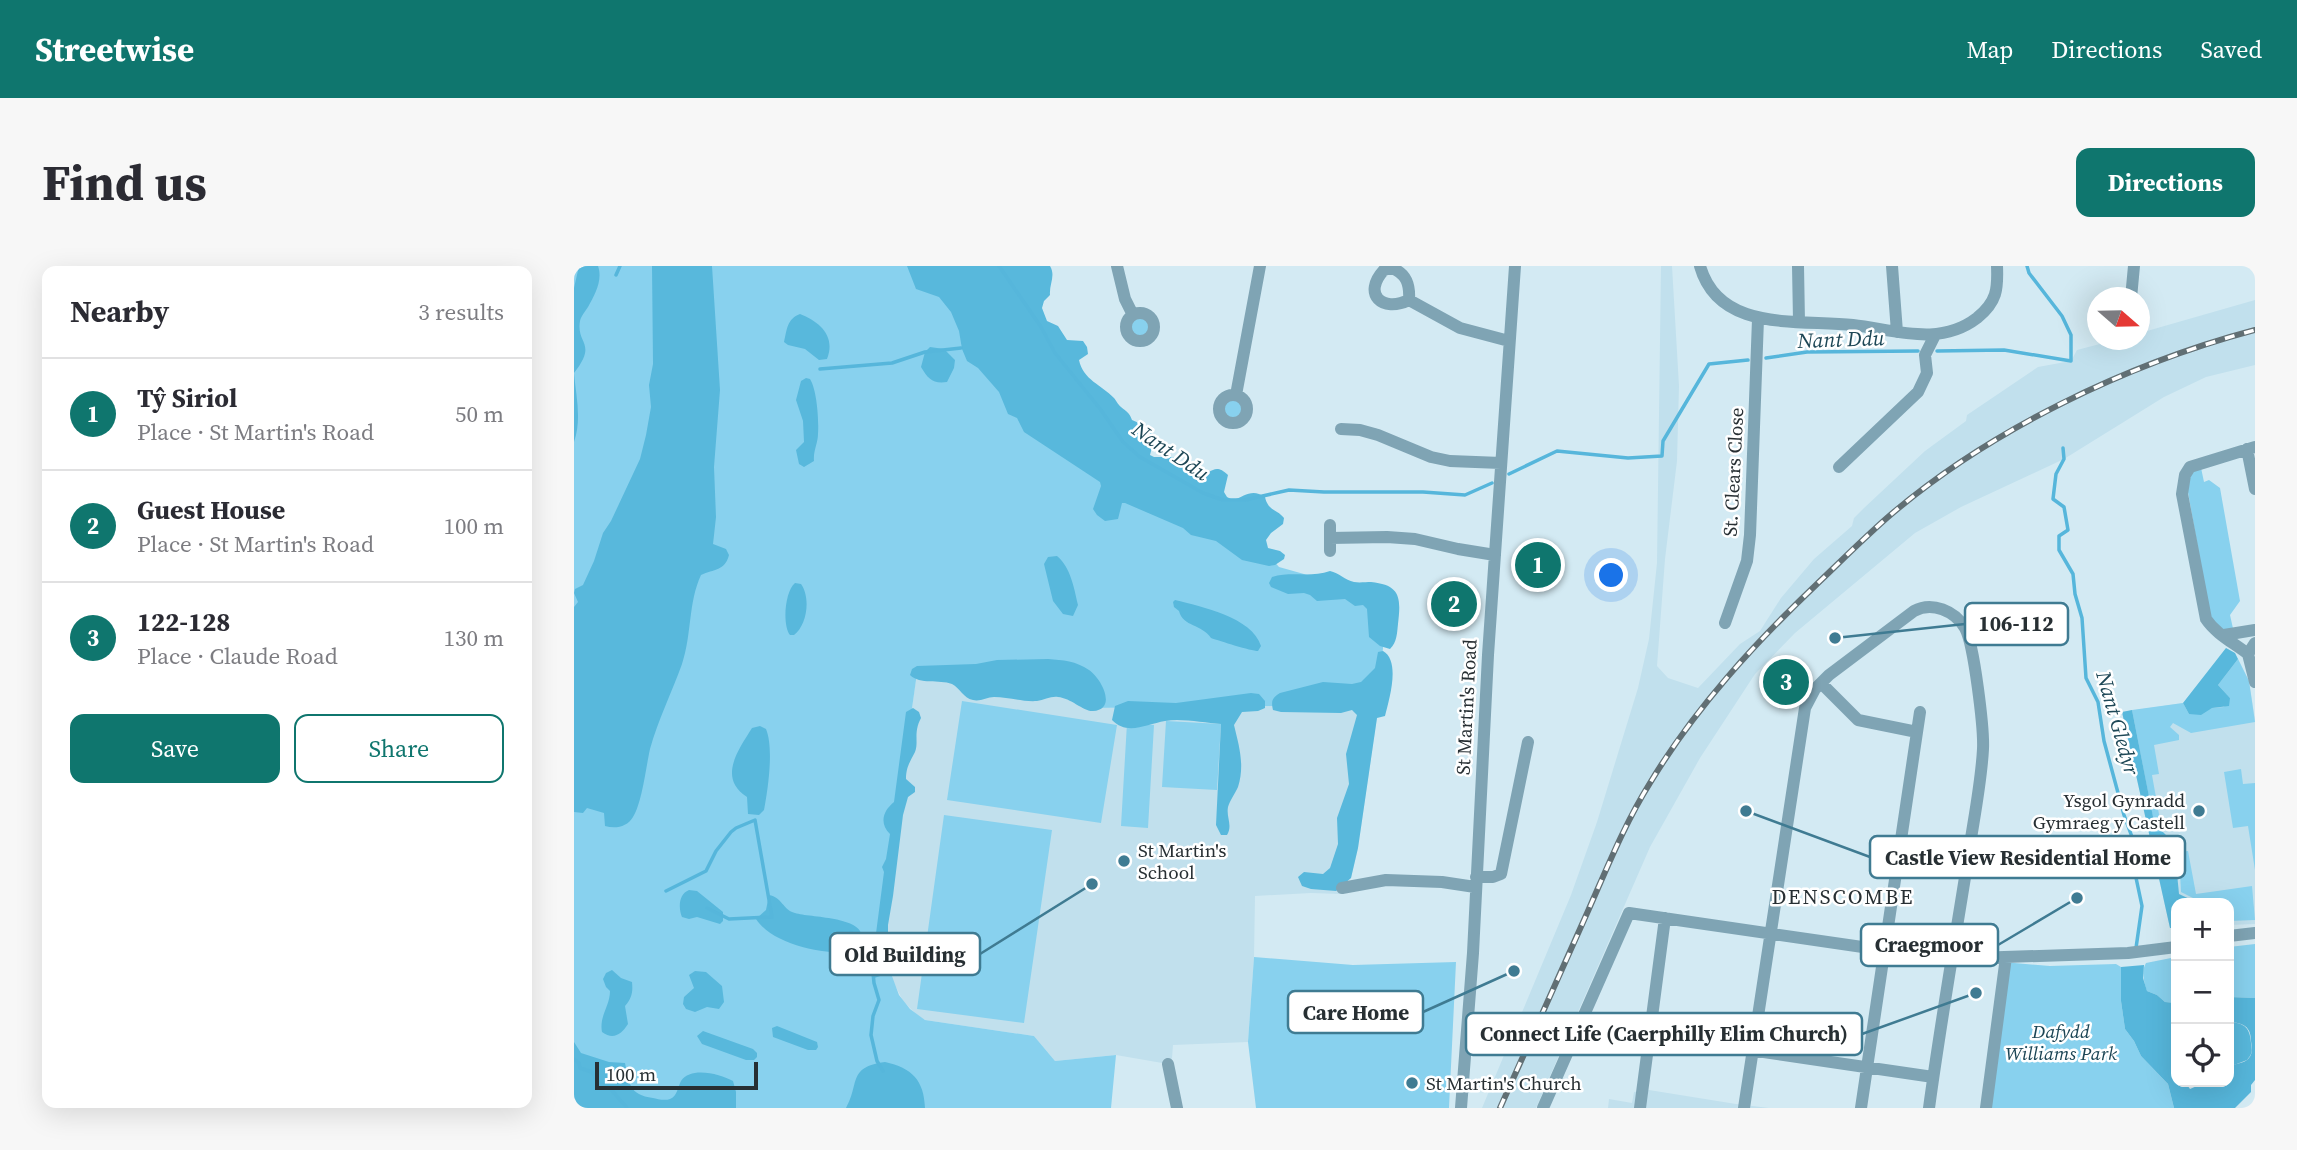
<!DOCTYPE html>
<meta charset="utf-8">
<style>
:root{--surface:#fff;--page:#f7f7f7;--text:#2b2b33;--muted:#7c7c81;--line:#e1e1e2;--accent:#0f766e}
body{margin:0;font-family:"Source Serif 4",serif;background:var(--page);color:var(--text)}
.controls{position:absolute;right:21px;bottom:21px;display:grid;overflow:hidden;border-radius:14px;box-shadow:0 7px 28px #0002}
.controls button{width:63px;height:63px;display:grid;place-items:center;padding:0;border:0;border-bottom:2px solid var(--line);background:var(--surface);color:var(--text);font:35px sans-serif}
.compass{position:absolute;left:1513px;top:21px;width:63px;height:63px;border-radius:50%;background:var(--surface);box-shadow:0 7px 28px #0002;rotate:110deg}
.scale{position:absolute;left:21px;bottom:18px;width:163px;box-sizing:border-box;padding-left:7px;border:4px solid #272f33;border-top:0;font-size:19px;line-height:24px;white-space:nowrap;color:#272f33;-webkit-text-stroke:5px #fff;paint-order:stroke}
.you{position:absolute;left:1038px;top:310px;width:24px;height:24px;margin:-18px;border:5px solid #fff;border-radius:50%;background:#1a73e8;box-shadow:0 0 0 10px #1a73e833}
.badge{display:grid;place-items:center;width:46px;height:46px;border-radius:50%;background:var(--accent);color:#fff;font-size:23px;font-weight:700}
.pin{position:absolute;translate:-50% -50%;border:4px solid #fff;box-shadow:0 2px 7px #0006}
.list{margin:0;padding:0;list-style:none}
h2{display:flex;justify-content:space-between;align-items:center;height:91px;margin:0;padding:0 28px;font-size:30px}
h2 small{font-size:23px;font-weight:400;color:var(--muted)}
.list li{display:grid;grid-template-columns:46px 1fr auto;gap:21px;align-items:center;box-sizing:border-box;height:112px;padding:0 28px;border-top:2px solid var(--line)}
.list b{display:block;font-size:26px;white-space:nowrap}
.list p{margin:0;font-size:23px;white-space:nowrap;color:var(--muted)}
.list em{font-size:23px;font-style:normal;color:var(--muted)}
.actions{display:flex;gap:14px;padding:21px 28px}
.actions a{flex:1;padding:16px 0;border:2px solid var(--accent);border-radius:14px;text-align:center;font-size:24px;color:var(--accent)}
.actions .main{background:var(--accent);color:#fff}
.icon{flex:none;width:38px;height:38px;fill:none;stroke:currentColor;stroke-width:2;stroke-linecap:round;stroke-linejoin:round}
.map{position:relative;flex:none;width:1681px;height:842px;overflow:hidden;border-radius:14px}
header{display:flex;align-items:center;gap:42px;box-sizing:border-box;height:98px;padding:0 35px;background:var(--accent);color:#fff}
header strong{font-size:33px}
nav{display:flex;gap:38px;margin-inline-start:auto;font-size:24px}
.intro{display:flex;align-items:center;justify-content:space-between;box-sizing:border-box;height:168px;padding:0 42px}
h1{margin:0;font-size:49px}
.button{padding:18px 32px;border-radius:14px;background:var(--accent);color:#fff;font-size:24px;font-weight:700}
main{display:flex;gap:42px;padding:0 42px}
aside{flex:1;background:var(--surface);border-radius:14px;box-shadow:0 7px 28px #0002}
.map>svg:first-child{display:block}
.built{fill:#c1e0ed}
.green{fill:#88d1ee}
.forest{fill:#58b8dc}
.water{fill:#56b6db}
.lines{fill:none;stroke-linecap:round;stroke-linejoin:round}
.stream{stroke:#56b6db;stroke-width:3.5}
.minor{stroke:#7fa4b4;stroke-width:12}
.rail-casing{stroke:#616f74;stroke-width:6}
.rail{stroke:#fff;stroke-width:3.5;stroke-dasharray:10;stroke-linecap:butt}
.poi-dot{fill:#3f7b92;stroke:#fff;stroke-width:2.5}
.labels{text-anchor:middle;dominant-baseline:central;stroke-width:5;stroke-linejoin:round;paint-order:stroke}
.street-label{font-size:19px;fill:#272f33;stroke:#fff}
.poi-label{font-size:19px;fill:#272f33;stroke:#fff;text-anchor:start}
.park-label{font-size:19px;font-style:italic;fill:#1b4555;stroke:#fff}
.water-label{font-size:21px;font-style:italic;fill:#1d4756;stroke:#fff}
.neighbourhood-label{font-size:21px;letter-spacing:2px;fill:#272f33;stroke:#fff}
.leader{fill:none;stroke:#3f7b92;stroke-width:2.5}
.callout-dot{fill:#3f7b92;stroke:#fff;stroke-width:2.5}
.callout{fill:#fff;stroke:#3f7b92;stroke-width:2.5}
.callout-label{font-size:21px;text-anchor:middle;font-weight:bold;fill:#272f33}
</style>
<header>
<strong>Streetwise</strong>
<nav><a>Map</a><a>Directions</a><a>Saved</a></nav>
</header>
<div class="intro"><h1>Find us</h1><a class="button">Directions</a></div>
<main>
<aside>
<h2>Nearby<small>3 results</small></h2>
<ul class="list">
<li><span class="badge">1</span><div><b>Tŷ Siriol</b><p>Place · St Martin's Road</p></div><em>50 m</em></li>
<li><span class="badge">2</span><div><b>Guest House</b><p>Place · St Martin's Road</p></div><em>100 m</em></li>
<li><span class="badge">3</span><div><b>122-128</b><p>Place · Claude Road</p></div><em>130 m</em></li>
</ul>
<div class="actions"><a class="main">Save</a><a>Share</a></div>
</aside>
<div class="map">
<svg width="1681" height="842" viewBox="0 0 1681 842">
<rect width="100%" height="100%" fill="#d3eaf3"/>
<!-- built -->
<path class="built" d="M1087 0H1098L1105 120 1103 195 1091 293 1083 400 1094 412 1124 422 1166 378 1186 365 1207 332 1240 293 1278 260 1280 252 1290 242 1351 185 1392 155 1393 149 1464 101 1497 95 1503 84 1541 74H1566V67L1681 34V99L1632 111 1590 131 1490 193 1387 241 1341 267 1221 367 1181 408 1126 492 1076 581 962 842H908L997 629 1023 556 1064 422 1075 373 1083 297Z
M1652 382 1661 387 1675 415 1681 453V658L1655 659V637H1602V662H1596L1548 446 1609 437Z
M343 406 513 410 516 442 780 439 803 451 784 582 777 612 770 617 766 628 737 627 681 630 680 691 674 776 599 779 598 792 594 798 542 789 481 795 460 770 351 754 343 749 329 735 318 713 305 675Z
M1075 824 1162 838 1195 842H1034L1035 833 1058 837 1060 826Z"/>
<!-- green -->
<path class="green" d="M0 0H473L452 66 517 152 675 267 705 301 762 317 805 323 809 382 803 451 780 439 515 442 513 410 343 407 305 675 325 729 336 743 351 754 460 770 481 795 542 789 537 842H43L0 810Z
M552 61a14 14 0 1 1 28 0a14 14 0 1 1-28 0Z
M645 143a14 14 0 1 1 28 0a14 14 0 1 1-28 0Z
M1626 197 1630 216 1635 214 1646 222 1666 335 1656 349 1660 367 1638 363 1611 209Z
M1664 393 1675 415 1681 456 1617 467 1599 457 1596 461 1605 469V474L1580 479 1585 508 1578 509 1588 565 1582 567 1558 444 1609 437 1615 448 1638 442 1650 441 1656 432 1644 419Z
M388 435 543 459 527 557 373 534Z
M592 455 647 458 643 524 588 521Z
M553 457 580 459 574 562 547 560Z
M1667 503 1669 518 1681 517V604L1674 560 1659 562 1650 506Z
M370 549 478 564 450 757 343 743Z
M1614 585 1622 628 1678 620 1681 654 1655 655V637H1629L1607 626 1605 586Z
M1681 678V732L1655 731V681Z
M680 691 779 699 882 696 875 842H682L674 776Z
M1602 691V737L1591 736 1583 729 1573 725C1570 717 1567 705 1572 697Z
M1429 696 1476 700 1542 698 1547 701V735L1551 763 1560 775 1567 790 1594 818 1600 842H1412Z"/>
<!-- forest -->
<path class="forest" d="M5 0H24C29 14 21 28 14 41 11 46 7 50 6 55 2 79 24 76 0 107 2 130 8 153 0 176V22Z
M78 0H138L146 124 140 201 142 251 139 278 152 283 155 289C151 305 140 303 127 309 114 337 118 368 108 398 98 426 84 454 76 483 72 501 68 537 59 551 53 561 42 563 31 560L30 547 13 542 9 547 0 546V341L4 336 0 327 1 323 9 319 20 295 29 267 37 255 66 193 72 169 77 141 75 119 79 98Z
M333 0H476C482 10 475 18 476 29L470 35 468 42 473 55 484 60 493 74 509 75 513 81 514 88 505 94C509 114 528 119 540 132 543 136 543 137 547 141 553 146 555 146 558 154 579 163 582 167 576 189L580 191H599C606 195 615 206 623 208 636 212 639 194 654 209L650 226 653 231 659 234C671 230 678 222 691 231 694 245 703 243 710 252L709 258 697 267 692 274 694 282 706 285 711 289 710 293 701 299 695 300 668 294 642 275 617 269 609 262 551 237H548L544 253 531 255 523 249 519 243 527 220 526 216 450 166 443 152 434 148 425 126 404 102 393 95 388 83 385 65 377 46 365 31 342 23Z
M226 48C246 56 262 70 253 93L245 94 231 83 214 79 210 76C213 63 213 53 226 48Z
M356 81 370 83 381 94 380 102 373 116C359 118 354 113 347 101L351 86Z
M232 112 236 113C243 124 245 154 244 168 244 177 239 185 240 195L230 201 225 198 222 184 230 176 229 155 222 134 227 115Z
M483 290C497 302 500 322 504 339L499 350 489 348 479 335 470 298 474 291Z
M756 305C765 307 771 314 780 316 785 317 792 316 797 316 827 319 827 332 824 358 823 367 823 376 816 383L806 380 795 371 793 343 789 339 781 340 771 333 743 335 736 329 730 327 714 328 697 321 695 317 698 311C717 305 737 312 756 305Z
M221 317 227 318C237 332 233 359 220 369H216C208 359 211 325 221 317Z
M601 334C628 341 678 351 687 380L684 385C677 385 646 375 637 372 628 358 609 361 605 345L600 341 599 336Z
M1652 382 1661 387 1664 393 1644 419 1656 432 1655 440 1638 442 1627 449 1615 448 1609 437Z
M809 385C827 395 815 434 811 450L803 452 784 582 777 612 762 625 737 623 728 620 724 611 730 606 749 608 756 602 764 578 763 552 775 518 772 488 783 449 778 444 767 447 707 446 699 444C697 435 698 432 706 427L749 416 778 418 787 416 801 402 804 386Z
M474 393C489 394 502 395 515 404 527 412 544 443 519 445 510 446 497 432 484 431 477 430 470 434 463 435 448 436 434 431 420 431 413 431 406 436 399 434 389 432 386 422 378 418 365 413 346 419 336 409L338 403 343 400 402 398 423 394Z
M677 427 685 428 691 435V442L684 445 668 446 660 459C665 480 671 499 664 521 661 528 656 534 654 541 652 551 659 559 653 569H647L642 559 647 458C630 457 608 452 591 455 573 458 553 470 538 454L541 440 554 435 602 437Z
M339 442 345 446 347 452C339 467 345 476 341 486 336 496 332 501 332 513L341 521V526L334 531 329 549 319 630 314 659V672L324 693 316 707 300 712 294 707 296 702 290 693 291 688 303 679 301 675 310 606 308 601 312 593 316 568C305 557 309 545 320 536L332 446Z
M1558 444 1582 566 1588 565 1600 577 1605 628 1624 637H1602V662H1596L1548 446Z
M186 460 192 463C200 482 194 523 190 544L185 549 174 548 173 531C143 512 165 483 178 462Z
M115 624 123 625 149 646V655L146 658 123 651 115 653 108 651C104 641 105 628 115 624Z
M195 629C208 631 209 644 221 647 237 652 292 650 288 674 287 680 283 684 279 687 249 688 199 679 182 653L192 644Z
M38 704 47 712 58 716C59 726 58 732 51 740L54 758C47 769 39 774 28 766 25 750 36 740 36 725L32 721 29 713 32 707Z
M121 705 132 706 148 720 150 736 145 743 133 741 121 746 112 743 109 738 110 731 120 722 115 709Z
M1655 756C1671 757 1676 762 1677 777 1678 785 1679 787 1673 794L1655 801Z
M203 760 243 776 244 781 242 784H234L199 771 198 762Z
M129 765 179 783 183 787V791L180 794H172L128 778 123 770Z
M0 776 7 787 35 796 51 797C55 817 55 829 79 832 83 833 91 835 96 833 103 831 104 820 107 815 117 800 146 808 159 815L162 826V842H0Z
M311 796C338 802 350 814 351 842H272C286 818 273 801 311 796Z"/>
<!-- water -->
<path class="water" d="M1570 699 1569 712 1573 725 1583 729 1591 736 1602 737V816H1611L1616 823 1632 816H1655V801C1661 797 1670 798 1675 792 1679 787 1678 781 1677 775 1677 760 1669 757 1655 756V731L1681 732V814L1677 819V826L1661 842H1600L1594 818 1567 790 1560 775 1551 763 1547 735V701Z"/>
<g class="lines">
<!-- stream -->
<path class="stream" d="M425 0 467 61 481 87 527 144 549 176 566 191 629 227 649 234H671L715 224 750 226H849L891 229 918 217
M42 9 46 0
M1363 85 1430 84 1497 95V69L1488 50 1455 7 1453 0
M1192 92 1233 86 1344 85
M246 103 318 97 351 86 387 82
M1489 182 1490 193 1482 208 1479 233 1490 241 1494 264 1485 270V284L1499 308 1501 328 1508 352 1512 412 1524 436 1530 475 1550 549 1558 571 1561 607 1568 640 1562 682
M935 208 983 185 1054 192 1088 190 1089 175 1135 98 1174 94
M92 625 132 605 142 585 157 566 162 562 181 554 198 651 155 653 133 642
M277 666 297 685 300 717 305 734 299 750 297 769 303 795 309 805
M0 793 5 797 6 802 18 806 24 817 34 820 53 842"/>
<!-- minor -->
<path class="minor" d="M543 0 551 33 559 49
M1126 0C1145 67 1225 53 1279 59 1322 64 1365 81 1403 52 1423 36 1424 23 1423 0
M1224 0 1225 55
M1318 0 1323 66
M1557 32 1560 0
M835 34C836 19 833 7 817 2L810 4C788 28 808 47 835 34L886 62 935 75
M552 61a14 14 0 1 1 28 0a14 14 0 1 1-28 0Z
M662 129 686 0
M645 143a14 14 0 1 1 28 0a14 14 0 1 1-28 0Z
M767 163 786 164 804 169 857 191 876 195 927 197
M1681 181 1616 201 1611 209 1608 228 1632 353C1642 368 1660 377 1674 388L1681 377
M1673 183 1681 223
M1265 201 1344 126 1353 107 1351 89 1361 69
M756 259V285
M756 272 813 271 841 273 884 283 921 289
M1151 357 1173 295 1176 269 1184 53
M1650 369 1681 364
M1674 388 1681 416
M1247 417 1284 454 1343 466
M902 611H919L927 608 954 476
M768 622 812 614 868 616 901 621
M1655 670 1681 667
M1005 759 1359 811
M594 798 603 842
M887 842 899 687 914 389 941 0
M969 842 1055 647 1371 693 1554 687 1602 681
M1066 842 1091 652
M1170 842 1231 442 1241 423 1255 409 1340 345C1358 335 1381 345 1391 362 1400 378 1410 463 1409 483 1407 521 1398 561 1393 599 1380 680 1366 761 1355 842
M1287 842 1346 446
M1412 842 1432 691"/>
<defs>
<path id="rail" d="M926 842C955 776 985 711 1014 645 1033 602 1051 557 1076 517 1121 442 1181 377 1244 317 1267 295 1290 272 1314 251 1415 164 1553 98 1681 64"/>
</defs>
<!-- rail casing -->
<use href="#rail" class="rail-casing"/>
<!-- rail -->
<use href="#rail" class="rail"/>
</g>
<!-- markers -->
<g class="poi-dot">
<circle cx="1625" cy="545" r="7"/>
<circle cx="550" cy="595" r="7"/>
<circle cx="838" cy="817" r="7"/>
</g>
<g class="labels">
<!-- street labels -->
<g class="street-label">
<text transform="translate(1159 206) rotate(-87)">St. Clears Close</text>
<text transform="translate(892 441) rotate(-87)">St Martin's Road</text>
</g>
<!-- poi labels -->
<g class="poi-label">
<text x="1611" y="534" text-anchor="end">Ysgol Gynradd<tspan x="1611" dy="22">Gymraeg y Castell</tspan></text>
<text x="564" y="584">St Martin's<tspan x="564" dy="22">School</tspan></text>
<text x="852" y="817">St Martin's Church</text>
</g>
<!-- park labels -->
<g class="park-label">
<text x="1487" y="765">Dafydd<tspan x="1487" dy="22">Williams Park</tspan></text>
</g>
<!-- water labels -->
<g class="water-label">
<text transform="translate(1267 73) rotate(-2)">Nant Ddu</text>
<text transform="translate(597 185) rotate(34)">Nant Ddu</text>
<text transform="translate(1544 457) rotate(74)">Nant Gledyr</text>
</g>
<!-- neighbourhood labels -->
<g class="neighbourhood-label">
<text x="1269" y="630">DENSCOMBE</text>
</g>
</g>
<!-- callouts -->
<path class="leader" d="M1261 372L1391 358M1172 545L1296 591M1503 632L1424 679M518 618L406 688M940 705L849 746M1402 727L1288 768"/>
<g class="callout-dot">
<circle cx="1261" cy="372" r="7"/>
<circle cx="1172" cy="545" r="7"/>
<circle cx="1503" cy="632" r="7"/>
<circle cx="518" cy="618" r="7"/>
<circle cx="940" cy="705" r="7"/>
<circle cx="1402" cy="727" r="7"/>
</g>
<g class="callout">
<rect x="1391" y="337" width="103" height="42" rx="7"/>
<rect x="1296" y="570" width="315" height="42" rx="7"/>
<rect x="1287" y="658" width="137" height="42" rx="7"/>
<rect x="256" y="667" width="150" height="42" rx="7"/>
<rect x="714" y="725" width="135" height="42" rx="7"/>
<rect x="892" y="747" width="396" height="42" rx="7"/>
</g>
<g class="callout-label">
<text x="1442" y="365">106-112</text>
<text x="1454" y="599">Castle View Residential Home</text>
<text x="1355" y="686">Craegmoor</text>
<text x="331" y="696">Old Building</text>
<text x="782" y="754">Care Home</text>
<text x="1090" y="775">Connect Life (Caerphilly Elim Church)</text>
</g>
</svg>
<div class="controls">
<button>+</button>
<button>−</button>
<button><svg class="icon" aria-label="locate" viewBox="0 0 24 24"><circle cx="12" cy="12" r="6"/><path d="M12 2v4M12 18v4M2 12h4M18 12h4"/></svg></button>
</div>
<svg class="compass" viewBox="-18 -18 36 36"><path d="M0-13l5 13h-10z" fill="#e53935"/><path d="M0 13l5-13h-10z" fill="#7c7c81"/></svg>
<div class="scale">100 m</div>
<div class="you"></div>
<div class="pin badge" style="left:964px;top:299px">1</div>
<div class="pin badge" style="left:880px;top:338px">2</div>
<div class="pin badge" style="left:1212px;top:416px">3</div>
</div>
</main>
